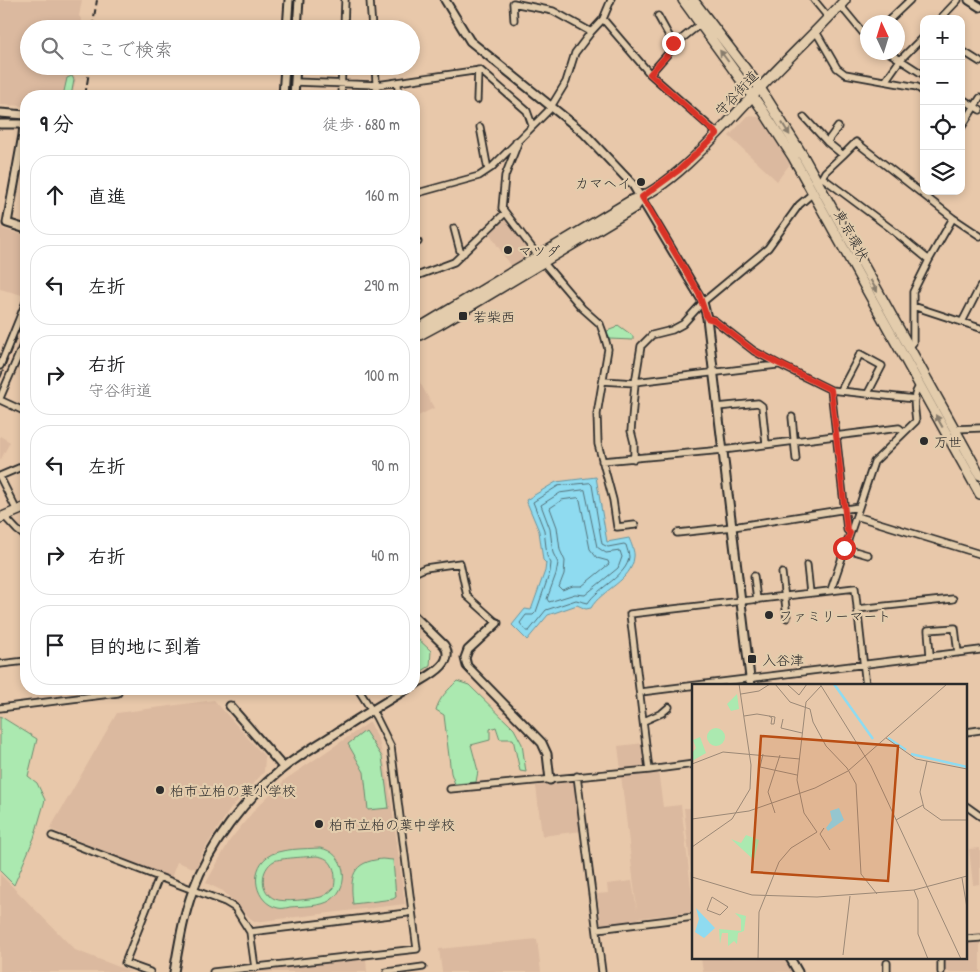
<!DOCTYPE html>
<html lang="ja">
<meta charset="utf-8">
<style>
:root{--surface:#fff;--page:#f2f2f2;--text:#202124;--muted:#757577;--line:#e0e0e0}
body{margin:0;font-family:"Patrick Hand","Klee One",sans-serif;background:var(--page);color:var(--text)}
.controls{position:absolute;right:15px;top:15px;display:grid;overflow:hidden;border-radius:10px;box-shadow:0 2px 8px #0003}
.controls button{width:45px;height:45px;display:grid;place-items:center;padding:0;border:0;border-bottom:1px solid var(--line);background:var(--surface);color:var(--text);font:25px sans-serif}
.compass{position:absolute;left:860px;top:15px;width:45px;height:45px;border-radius:50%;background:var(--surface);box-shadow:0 2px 8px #0003;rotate:356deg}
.stop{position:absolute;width:15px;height:15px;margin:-11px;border:4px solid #d93025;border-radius:50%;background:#fff}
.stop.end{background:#d93025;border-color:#fff;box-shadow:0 1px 5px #0008}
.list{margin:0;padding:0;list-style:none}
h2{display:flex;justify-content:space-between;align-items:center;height:65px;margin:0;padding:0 20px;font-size:21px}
h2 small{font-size:16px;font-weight:400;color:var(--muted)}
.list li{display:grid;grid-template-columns:32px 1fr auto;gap:15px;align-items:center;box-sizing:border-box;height:80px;margin:0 10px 10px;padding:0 10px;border:1px solid var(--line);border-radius:20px}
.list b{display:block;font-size:19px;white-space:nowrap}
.list p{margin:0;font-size:16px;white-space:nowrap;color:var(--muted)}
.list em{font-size:16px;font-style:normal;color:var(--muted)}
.icon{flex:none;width:28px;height:28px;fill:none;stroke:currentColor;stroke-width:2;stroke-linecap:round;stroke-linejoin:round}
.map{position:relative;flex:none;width:980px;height:972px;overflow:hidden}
.search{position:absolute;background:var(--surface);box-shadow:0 2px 8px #0003;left:20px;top:20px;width:400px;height:55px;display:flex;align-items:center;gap:12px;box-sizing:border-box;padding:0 18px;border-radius:28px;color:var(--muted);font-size:19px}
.panel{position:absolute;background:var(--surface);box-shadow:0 2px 8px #0003;left:20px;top:90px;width:400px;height:605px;border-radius:20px}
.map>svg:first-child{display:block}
.built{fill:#dbb99f}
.green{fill:#abe9b0;stroke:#6b8a6e;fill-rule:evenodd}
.water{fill:#8fdbf0;stroke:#6795a1}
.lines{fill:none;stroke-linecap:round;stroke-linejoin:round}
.shore{stroke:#53717a;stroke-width:1}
.minor-casing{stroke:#2b2b2b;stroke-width:9}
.tertiary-casing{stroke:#2b2b2b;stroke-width:11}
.primary-casing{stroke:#2b2b2b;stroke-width:12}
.trunk-casing{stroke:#2b2b2b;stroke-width:12}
.minor{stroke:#e3ccac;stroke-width:5.5}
.tertiary{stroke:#e3ccac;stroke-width:7}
.primary{stroke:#e3ccac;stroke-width:9}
.trunk{stroke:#e3ccac;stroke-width:9}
.rail{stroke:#2b2b2b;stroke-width:2;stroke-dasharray:8 4;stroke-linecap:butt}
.oneway{fill:#877c6c}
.route{stroke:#d93025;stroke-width:6}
.poi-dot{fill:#2b2b2b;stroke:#e3ccac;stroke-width:2}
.labels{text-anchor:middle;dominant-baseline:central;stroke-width:4.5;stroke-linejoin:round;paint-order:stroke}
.street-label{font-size:14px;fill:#2b2b2b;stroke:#e3ccac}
.poi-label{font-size:14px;fill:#2b2b2b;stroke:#e3ccac;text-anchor:start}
.inset-river{fill:none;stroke:#8fdbf0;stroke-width:2.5}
.inset-road{fill:none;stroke:#9c8977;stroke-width:1}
.view{fill:#b94e14;fill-opacity:0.15;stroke:#b94e14;stroke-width:2.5}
.inset-edge{fill:none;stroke:#2b2b2b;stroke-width:2.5}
</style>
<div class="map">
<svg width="980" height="972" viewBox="0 0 980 972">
<rect width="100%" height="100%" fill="#e8c8aa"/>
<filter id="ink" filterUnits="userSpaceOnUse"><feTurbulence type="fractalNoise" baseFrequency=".02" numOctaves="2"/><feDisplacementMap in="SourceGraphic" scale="10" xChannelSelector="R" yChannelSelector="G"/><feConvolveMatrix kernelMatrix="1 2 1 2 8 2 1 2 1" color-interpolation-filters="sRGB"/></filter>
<g filter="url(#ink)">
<!-- built -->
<path class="built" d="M0 0H82L79 16 82 20 81 29H29V66H74L72 75 76 79 72 96H26V106L0 105Z
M748 116 760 117 790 164 777 181 729 136Z
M506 218 534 253 511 267 490 234Z
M0 227H3V229L26 236V296L0 289Z
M414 372 434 408 414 418Z
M0 436 10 442 0 461Z
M214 700 265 757 264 772 231 808 202 853 196 869 177 862 171 878 50 829 117 713Z
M370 722 379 741 388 778 405 904 254 922 223 891 206 883 230 840 256 808 286 779Z
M644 743 646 763 644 767 621 770 618 746Z
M658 771 663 807 681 805 694 912 638 918V923L604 927 601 924 597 894 608 893 607 884 632 881 637 911 621 775Z
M572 782 576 786 582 831 542 836 536 786Z
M684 808H694V902Z
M980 848V884L973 885 969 849Z
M0 874 75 950 132 972H0Z
M537 939 541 972H442L439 949Z
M980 940V972H945L944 958H966V941Z
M701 958H784L792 972H703Z
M366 959 367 972H253Z"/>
<!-- green -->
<path class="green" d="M72 76 74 80 71 96H63L67 78Z
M618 325 633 336V340L609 339 607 331 615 328Z
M415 636 431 651 430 666 414 676V638Z
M457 681 469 685 514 729 522 744 526 772 520 771 513 739H500L496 727 490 729V740L471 745 478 771 476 782 455 784 451 773 444 715 436 710C439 698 448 690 457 681Z
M0 716 37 739 28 776 37 783 45 800 34 838 14 885 0 871Z
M365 731 382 757 389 808 368 810 364 772 348 744Z
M320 848C345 852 352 885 331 900 321 907 302 906 290 907 286 908 282 909 278 908 255 903 249 871 267 857 278 848 306 849 320 848ZM316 856C334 857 337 874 334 888 330 892 326 895 321 897 312 899 283 903 275 899 259 892 260 869 274 861 280 858 307 857 316 856Z
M382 859 393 860 396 897 393 899 353 904C350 877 351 862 382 859Z"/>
<!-- water -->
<path class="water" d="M596 477 607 542 629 538C631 543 635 552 634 557 632 581 602 589 591 608L586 609 577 605 548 615 527 640 512 625 525 609 531 610 545 571 546 563 543 560 539 531 526 500 556 482Z"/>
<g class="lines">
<!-- shore -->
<path class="shore" d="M590 483 592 485 602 544 608 547 624 544 626 545C627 549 629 554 629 557 627 576 598 587 588 603L576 600 546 610 529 631H526L520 623 526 615H533L536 612 550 572 551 563 547 556 544 530 533 502 558 486Z
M585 490 597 547 606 553 620 551 622 557 618 568 585 595 575 594 549 602 547 599 556 574 558 563 553 553 550 529 541 505 560 493Z
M578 498 580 500 590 549 597 558 608 561 609 564 582 586H573L562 590 559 587 564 574 565 561 560 550 557 527 550 508 562 500Z"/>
<defs>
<path id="minor" d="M370 0 372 29
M814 0 828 17
M840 5 868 39
M658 16 673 43 676 45
M603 19 650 74 717 133
M940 19 958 0
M514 20 513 3 553 11 591 32
M887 22 910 0
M344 29 345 0
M815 30 837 68 845 74 917 87 924 92
M961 50 980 62
M888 52 924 75
M375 66 377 96
M650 74 679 41 700 24
M886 80 900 60 924 36
M295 82 377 85 480 70 527 111 532 125
M398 83V96
M341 96 342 66
M961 98 980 110
M477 100 478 70
M804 117 827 142 843 155 856 142 953 218 980 236
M480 127 488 170
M961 128 980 98
M516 141 518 143 505 176 502 208 538 256
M827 142 838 127
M823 178 890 228 929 260
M821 179 825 172 843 155
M414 194 479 176 491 168 549 110 566 82 575 53 591 32 603 19 611 0
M454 228 460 251 464 253
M414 244 418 242
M543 262 582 308 600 324 604 335 608 349 597 414 598 444 613 500 617 527 635 525
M414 277 454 262 505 213
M913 306 980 328
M707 318 714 320 754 351 778 364 831 390 915 399
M962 322 980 287
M908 347 913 343V292L929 260 953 218
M0 366 26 302
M603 381 635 383
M635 382 777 365
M920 386C911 395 915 409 916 421L874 462 856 516 980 554
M831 390 847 530 850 533
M841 390 860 354 882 366 868 393
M0 398 26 338
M0 400 26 412
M717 407 758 403 762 406 766 444
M792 417 796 459
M954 429 980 428
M634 459V443L631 431 635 383 641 346 652 335 672 330 683 324 703 302 768 248 799 205 813 193
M602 461 723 450 899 428 904 432
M0 476 26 465
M0 477 17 511
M4 516 17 530 26 537
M677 533 733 527 859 507
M844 548 868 555
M807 565 810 593
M414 573 425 568 460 563 467 596 497 623
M782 573 787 618
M754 576 757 600
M831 590 856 516
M857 609 953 599
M930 655 928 630 955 628 958 653
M0 664 26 661
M641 692 980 650
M0 708 118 693 116 689
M644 721 662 713 669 707
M966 732 980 730
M649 770 630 614 855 588 866 686
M577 776 602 972
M450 789 649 770 694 764
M966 806 980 816
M52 836 159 877 125 963 150 972
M159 877 225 902 235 908 250 932 407 913 412 911 391 747 376 717 358 689
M597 929 694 917
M250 932 255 968
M966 939 980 938
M941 958V972
M887 963V972
M213 972 417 949 412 911
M387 972 423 967"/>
<path id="tertiary" d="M445 0 470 41 584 133 633 185 703 302 707 318 751 686
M969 0 980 7
M287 29 289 0
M297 29 299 0
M283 96 285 66
M294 96 296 66
M0 113 26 115
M0 124H26
M24 124 23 135 7 223 26 229
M414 616 444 645C457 664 426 677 414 685
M497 623 468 650 465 658 467 666 542 743 547 754 550 780
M230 706 283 767
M790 958 798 972
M174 972C179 944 183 917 193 890 210 844 244 800 282 769 298 756 315 746 333 735 357 719 382 704 407 689"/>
<path id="primary" d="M414 331 632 200C672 190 731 118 760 88 788 58 818 30 845 0
M414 338 440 324 635 207 642 197
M0 518 26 507"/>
<path id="trunk" d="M683 0 762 109 793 157 980 494
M693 0 760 88 803 156 980 475"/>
</defs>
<!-- minor casing -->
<use href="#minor" class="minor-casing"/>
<!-- tertiary casing -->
<use href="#tertiary" class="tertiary-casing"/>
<!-- primary casing -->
<use href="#primary" class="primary-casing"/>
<!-- trunk casing -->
<use href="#trunk" class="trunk-casing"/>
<!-- minor -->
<use href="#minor" class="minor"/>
<!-- tertiary -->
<use href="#tertiary" class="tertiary"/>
<!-- primary -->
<use href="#primary" class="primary"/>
<!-- trunk -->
<use href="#trunk" class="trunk"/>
<!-- rail -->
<path class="rail" d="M92 29 97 0
M85 96 90 66
M0 378 26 313"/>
</g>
<!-- one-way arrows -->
<defs><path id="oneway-solid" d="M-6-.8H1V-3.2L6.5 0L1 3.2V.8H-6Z" transform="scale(1.25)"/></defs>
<g class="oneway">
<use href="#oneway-solid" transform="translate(724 56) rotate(-127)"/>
<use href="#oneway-solid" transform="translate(786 129) rotate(58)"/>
<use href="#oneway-solid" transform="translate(874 286) rotate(61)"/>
<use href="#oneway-solid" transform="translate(939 421) rotate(-119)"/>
</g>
</g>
<g class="lines" filter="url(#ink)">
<!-- route -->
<path class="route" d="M673 43 676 45 650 74 717 134 679 170 642 197 699 294 707 318 714 320 754 351 831 390 847 530 850 533 844 548"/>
</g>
<!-- markers -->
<g class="poi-dot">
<circle cx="641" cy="182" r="5"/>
<circle cx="508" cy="250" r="5"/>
<rect x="458" y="311" width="10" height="10" rx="2.5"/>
<circle cx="924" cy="441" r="5"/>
<circle cx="769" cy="615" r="5"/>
<rect x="747" y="654" width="10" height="10" rx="2.5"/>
<circle cx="160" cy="790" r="5"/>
<circle cx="319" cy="824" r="5"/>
</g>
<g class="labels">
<!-- street labels -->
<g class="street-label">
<text transform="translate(736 93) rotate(-47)">守谷街道</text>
<text transform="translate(852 235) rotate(61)">東京環状</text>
</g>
<!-- poi labels -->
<g class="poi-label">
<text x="631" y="182" text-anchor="end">カマヘイ</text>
<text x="518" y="250">マツダ</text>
<text x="473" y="316">若柴西</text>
<text x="934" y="441">万世</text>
<text x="779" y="615">ファミリーマート</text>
<text x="762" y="659">入谷津</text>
<text x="170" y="790">柏市立柏の葉小学校</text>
<text x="329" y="824">柏市立柏の葉中学校</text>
</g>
</g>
<!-- overview -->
<g transform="translate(692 684)">
<rect width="275" height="275" fill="#e8c8aa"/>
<path d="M45 10 47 25 39 27 35 20ZM15 53a9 9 0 1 1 18 0a9 9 0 1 1-18 0ZM8 53 14 69 0 77V69L4 64 1 56ZM54 151 67 156 62 176 39 155 49 159ZM43 229 54 232 52 247 46 249 45 260 42 257 36 262V249H30L28 260 27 245 49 247V235Z" fill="#abe9b0"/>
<path d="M147 124 152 136 136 147 134 144 140 136 138 127ZM4 224 23 244 12 254 3 248 7 235Z" fill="#8fdbf0"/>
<path class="inset-river" d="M142 0 181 55M196 54 214 66M219 70 275 83"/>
<path class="inset-road" d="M83 0 98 18 118 25 121 38 134 62 155 84 164 100 169 190 185 210M95 0 107 11 115 0M128 0 179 82 269 275M49 10 67 7 78 0M52 32 65 30 83 33 82 40H79L80 34 77 32M91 35 89 44 110 49M194 54 224 75 275 85M71 70 68 83 105 91M235 77 228 108 232 124 249 136H275M0 80 31 68 108 75M83 129 76 108 88 71M0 135 57 127 123 104 156 87 255 0M204 136 231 121M132 144 128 150 138 166M0 163 40 135 58 105 59 81 47 0M0 193 60 211 125 213 222 206 275 192M270 194 275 224M222 206 226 216V250L236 275M20 213 36 223 28 231 15 226ZM151 271 158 212M66 275 67 228 87 178 99 164 125 148 112 129 105 96 114 18 129 2"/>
<path class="view" d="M69 52 206 62 196 197 60 188Z"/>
<rect width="275" height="275" class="inset-edge"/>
</g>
</svg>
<div class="controls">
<button>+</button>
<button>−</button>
<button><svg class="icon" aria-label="locate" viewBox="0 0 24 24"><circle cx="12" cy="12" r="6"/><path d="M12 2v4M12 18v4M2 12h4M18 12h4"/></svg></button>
<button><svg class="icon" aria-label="layers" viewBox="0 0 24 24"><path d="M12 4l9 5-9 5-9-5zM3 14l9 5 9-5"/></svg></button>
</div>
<svg class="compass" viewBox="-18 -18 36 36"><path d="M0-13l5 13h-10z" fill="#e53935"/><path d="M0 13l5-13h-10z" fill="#757577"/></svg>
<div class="stop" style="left:844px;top:548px"></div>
<div class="stop end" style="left:673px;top:43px"></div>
<div class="search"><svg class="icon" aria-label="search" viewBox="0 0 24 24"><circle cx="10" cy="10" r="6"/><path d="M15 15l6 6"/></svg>ここで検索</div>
<section class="panel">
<h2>9 分<small>徒歩 · 680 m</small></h2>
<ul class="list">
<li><svg class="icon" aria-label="ahead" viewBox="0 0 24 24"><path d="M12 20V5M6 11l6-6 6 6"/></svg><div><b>直進</b></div><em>160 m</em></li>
<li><svg class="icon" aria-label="left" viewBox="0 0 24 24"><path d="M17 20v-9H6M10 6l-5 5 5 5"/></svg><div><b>左折</b></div><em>290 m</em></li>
<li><svg class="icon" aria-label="right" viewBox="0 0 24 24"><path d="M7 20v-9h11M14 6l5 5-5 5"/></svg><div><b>右折</b><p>守谷街道</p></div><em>100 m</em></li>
<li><svg class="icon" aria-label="left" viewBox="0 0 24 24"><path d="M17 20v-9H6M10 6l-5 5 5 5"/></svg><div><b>左折</b></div><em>90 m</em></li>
<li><svg class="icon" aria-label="right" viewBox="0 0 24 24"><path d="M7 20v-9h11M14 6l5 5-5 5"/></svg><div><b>右折</b></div><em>40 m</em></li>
<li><svg class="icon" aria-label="arrive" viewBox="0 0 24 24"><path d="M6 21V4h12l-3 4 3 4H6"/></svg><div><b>目的地に到着</b></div></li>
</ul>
</section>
</div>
